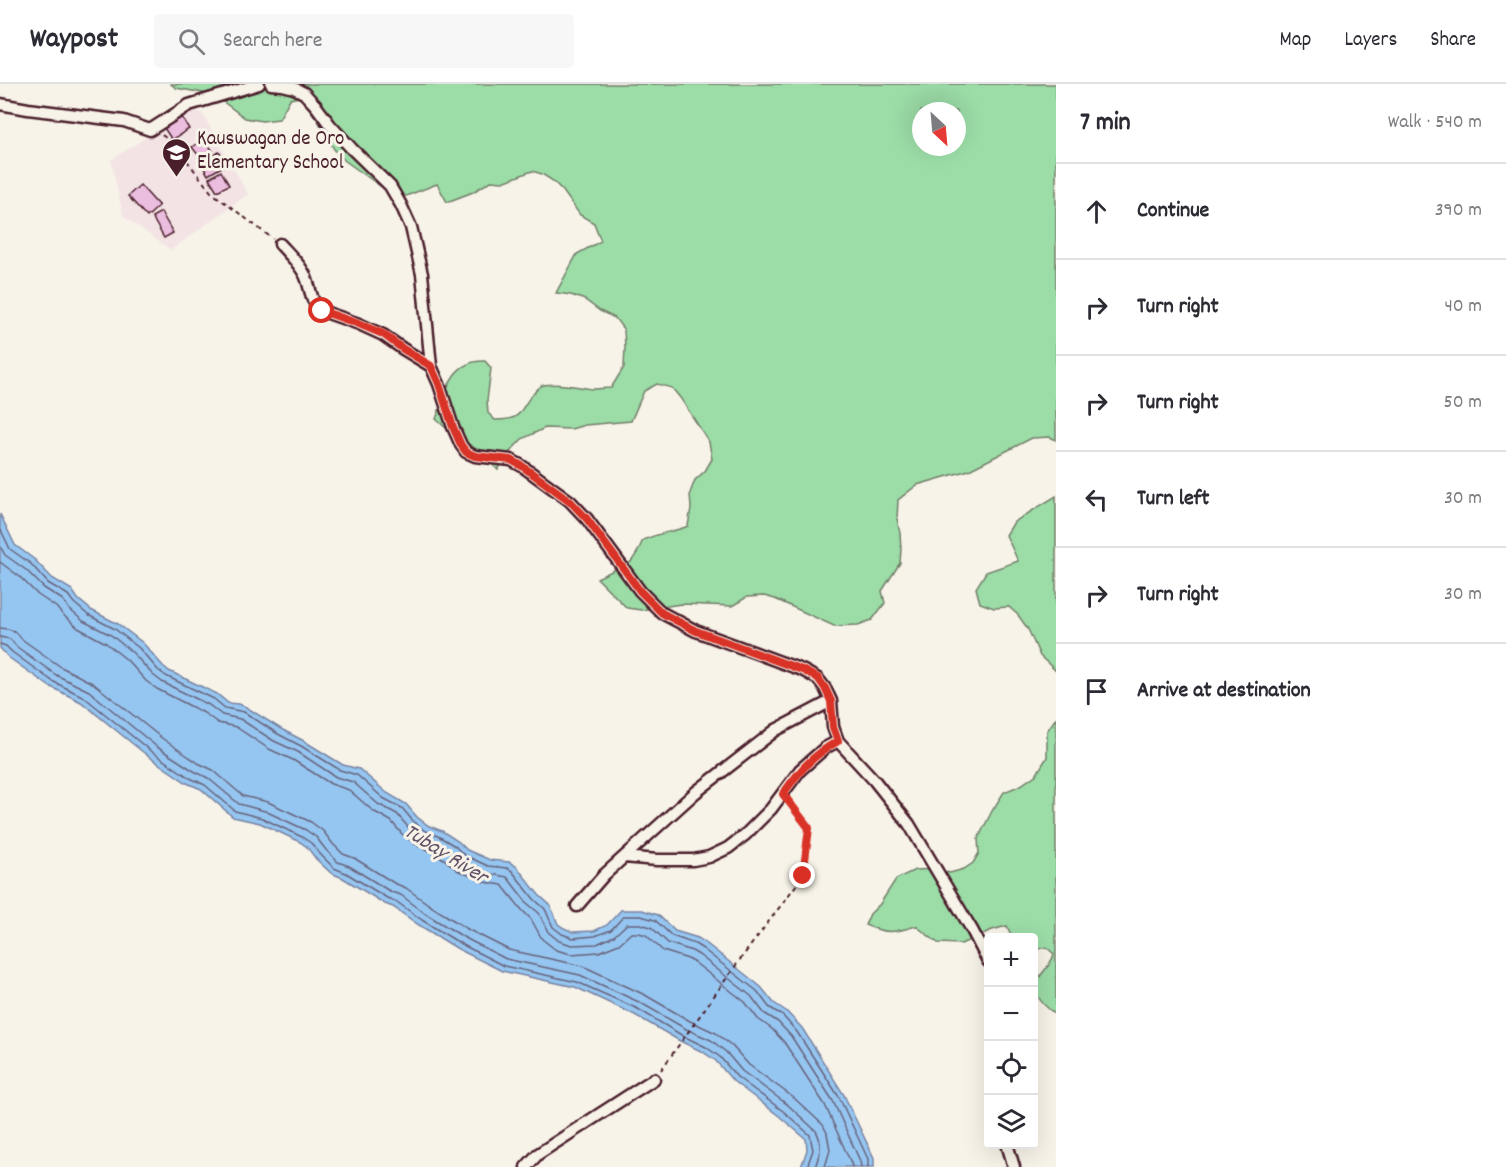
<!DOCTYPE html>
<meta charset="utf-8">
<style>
:root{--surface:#fff;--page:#f7f7f7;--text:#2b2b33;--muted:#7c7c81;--line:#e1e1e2}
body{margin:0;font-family:Dekko,sans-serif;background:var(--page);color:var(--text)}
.controls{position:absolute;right:18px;bottom:18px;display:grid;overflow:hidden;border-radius:6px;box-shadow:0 6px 24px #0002}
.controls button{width:54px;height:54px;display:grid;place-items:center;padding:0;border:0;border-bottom:2px solid var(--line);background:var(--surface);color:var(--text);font:30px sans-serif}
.compass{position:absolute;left:912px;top:18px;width:54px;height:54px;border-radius:50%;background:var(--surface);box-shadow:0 6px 24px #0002;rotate:154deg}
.stop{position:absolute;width:18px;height:18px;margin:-14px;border:4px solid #d93025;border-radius:50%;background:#fff}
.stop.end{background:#d93025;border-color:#fff;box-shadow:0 2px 6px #0008}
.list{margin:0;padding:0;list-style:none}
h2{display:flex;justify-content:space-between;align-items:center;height:78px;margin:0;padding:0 24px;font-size:26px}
h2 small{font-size:20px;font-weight:400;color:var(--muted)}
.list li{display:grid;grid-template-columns:39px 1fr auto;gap:18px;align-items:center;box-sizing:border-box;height:96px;padding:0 24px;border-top:2px solid var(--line)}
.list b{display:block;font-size:22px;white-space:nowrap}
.list em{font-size:20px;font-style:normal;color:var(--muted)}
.icon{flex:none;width:33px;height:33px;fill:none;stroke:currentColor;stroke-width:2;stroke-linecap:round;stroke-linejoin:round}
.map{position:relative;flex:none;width:1056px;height:1083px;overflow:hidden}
header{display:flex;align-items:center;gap:36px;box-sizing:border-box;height:84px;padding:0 30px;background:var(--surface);border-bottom:2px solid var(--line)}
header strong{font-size:28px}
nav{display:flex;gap:33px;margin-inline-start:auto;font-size:21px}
.search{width:420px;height:54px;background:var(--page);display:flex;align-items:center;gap:15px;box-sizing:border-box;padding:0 21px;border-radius:6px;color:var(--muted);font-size:22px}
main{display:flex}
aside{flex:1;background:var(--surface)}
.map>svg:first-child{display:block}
.built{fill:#f3e3e5}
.green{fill:#9bdca7;stroke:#727e69;stroke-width:1.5;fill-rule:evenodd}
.water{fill:#95c6f1;stroke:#7783a2;stroke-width:1.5}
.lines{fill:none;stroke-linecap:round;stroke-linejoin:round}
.shore{stroke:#68627a;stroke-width:1.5}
.building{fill:#ebbddf;stroke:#4a1f2b;stroke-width:1.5}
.minor-casing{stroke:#4a1f2b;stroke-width:15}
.path{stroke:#4a1f2b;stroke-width:2;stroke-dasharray:4.5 4.5;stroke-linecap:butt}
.minor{stroke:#f7f3e8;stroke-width:10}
.route{stroke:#d93025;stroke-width:8}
.labels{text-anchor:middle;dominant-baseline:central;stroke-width:6;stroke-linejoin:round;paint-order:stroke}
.poi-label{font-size:21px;fill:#4a1f2b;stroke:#f7f3e8;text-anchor:start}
.water-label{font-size:22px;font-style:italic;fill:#605166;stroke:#f7f3e8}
</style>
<header>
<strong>Waypost</strong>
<div class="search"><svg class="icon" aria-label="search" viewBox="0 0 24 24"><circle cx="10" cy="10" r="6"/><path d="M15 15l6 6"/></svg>Search here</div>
<nav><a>Map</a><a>Layers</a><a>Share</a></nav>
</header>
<main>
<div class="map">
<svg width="1056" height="1083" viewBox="0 0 1056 1083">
<rect width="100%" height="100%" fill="#f7f3e8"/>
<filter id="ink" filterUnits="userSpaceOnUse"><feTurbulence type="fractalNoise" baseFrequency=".0167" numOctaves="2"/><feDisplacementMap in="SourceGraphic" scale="12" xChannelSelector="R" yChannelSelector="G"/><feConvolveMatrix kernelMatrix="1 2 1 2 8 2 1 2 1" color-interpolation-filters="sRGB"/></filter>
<g filter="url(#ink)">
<!-- built -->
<path class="built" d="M192 24 202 29 248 110 171 166 123 132 111 76Z"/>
<!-- green -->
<path class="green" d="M171 0H1056V356L1050 353 1032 354 969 386 917 401 898 416 897 435 900 449 901 465 900 479 882 507 885 519 872 536 858 541 834 542 775 515 764 512 747 513 732 522 681 520 641 526 627 524 597 494 631 478 637 469 643 456C658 449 673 448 688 442L691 424 690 409 695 396 705 387 712 375 709 358 681 315 672 304 657 300 644 307 631 337 585 341 571 345 545 344 522 355 507 371 498 386 476 365 447 345 436 335C446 309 450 276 485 277L491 284 487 317 488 329 495 336C526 336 517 326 534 309 536 307 538 304 541 302 551 297 580 303 592 305 598 305 605 304 611 304L624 283 625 263 624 246 615 234 600 227 585 216 571 211 556 209 577 170 601 157 594 139 580 131 563 107 553 97 542 90 532 87 503 98 491 97 473 108 447 118 437 100 406 112 393 110 380 102 344 76 334 65 317 35 300 13 290 15 279 35 262 37 245 34 214 11 176 4ZM921 27H957V63H921Z
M1056 412V587L1040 572 1028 545 1018 531 1009 523 994 524 980 519 976 504 986 488 1018 477 1006 451 1014 438Z
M1056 634V931C1042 920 1028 908 1041 891 1047 883 1051 880 1054 870L1046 863 1034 866V854L1012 853 1007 842 992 846 961 860 938 859 916 842C893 849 887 850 865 841L870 830 880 820 896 795 915 786 936 785 950 789 964 785 973 779 979 769 978 755 992 727 1004 708 1021 701 1037 690 1047 673V647Z"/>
<!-- water -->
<path class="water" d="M0 430 15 461 35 476 52 494 72 506 78 515 91 526 118 540 143 559 163 582 169 587 217 610 228 619 239 620 246 623 281 645 304 657 343 681 359 685 387 709 406 720 417 733 429 742 442 747 459 758 467 766 490 776 509 778 516 782 539 811 550 821 558 840 564 844 573 848 594 847 607 841 621 826H642L658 831 675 847 698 854 707 860 761 903 774 919 786 927 802 944 844 1011 874 1074V1083H801L807 1066 806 1055 779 1032 733 997 716 977 703 968 680 957 635 931 575 903 502 887 458 865 419 841 393 823 385 820 343 794 331 789 316 775 307 763 300 758 260 739 233 733 201 705 187 699 149 673 81 618 49 602 8 573 0 564Z"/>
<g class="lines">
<!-- shore -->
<path class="shore" d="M0 444 10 465 31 480 48 499 68 511 74 519 88 531 115 545 139 564 158 586 166 592 214 615 225 624 244 628 278 650 301 662 340 686 357 691 383 714 402 724 413 737 425 747 440 753 455 762 464 771 488 782 507 784 512 787 534 815 545 825 553 843 562 850 573 854 595 852 611 846 624 832H641L655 836 672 852 695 860 703 865 757 907 769 923 783 932 797 948 839 1013 868 1075V1083
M0 462 5 471 26 486 44 504 63 516 69 525 83 537 111 551 133 569 153 591 162 598 209 621 222 631 240 635 274 657 298 668 336 693 353 698 378 720 397 730 408 743 421 753 436 760 450 768 461 778 486 789 507 793 528 820 539 829 548 848 559 857 572 861 597 860 614 852 627 840H640L651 843 668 859 692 867 699 871 751 912 764 929 778 938 791 952 833 1017 860 1077 861 1083
M0 478 20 493 38 511 56 523 63 531 78 544 106 559 127 576 146 597 157 605 204 629 218 639 236 643 269 665 293 676 331 700 349 706 373 727 391 737 402 750 415 760 432 768 444 775 457 786 484 798 502 801 522 826 531 835 542 855 556 866 571 870 599 868 619 860 631 849H639L646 851 663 867 688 875 694 878 745 918 758 935 772 945 784 958 825 1021 851 1079 852 1083
M0 544 8 545 14 547 23 556 61 583 94 600 163 655 198 679 213 686 243 712 268 718 311 738 323 747 333 760 343 770 354 774 394 799 406 804 431 822 469 846 509 866 583 882 645 911 690 937 716 949 732 962 749 981 794 1014 823 1041 827 1049 830 1066 825 1083
M0 553 10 555 17 563 56 591 89 607 157 663 194 687 208 694 239 720 265 727 306 746 316 753 326 766 338 778 349 782 391 808 401 811 426 830 465 854 506 875 580 891 641 919 686 945 711 956 726 968 742 987 788 1021 816 1047C823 1059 820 1070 815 1083
M0 560 6 562 12 568 52 597 84 613 153 669 190 694 205 701 235 727 262 734 302 753 311 759 321 771 334 784 346 789 387 814 397 818 422 836 461 860 504 882 577 898 638 925 683 952 706 963 720 973 737 993 783 1027 810 1051 813 1066 807 1083"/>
</g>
<!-- building -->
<path class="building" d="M182 33 189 45 172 56 164 44Z
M204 55 213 67 202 76 192 63Z
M219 68 227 80 208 91 201 79Z
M221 87 229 101 217 107 209 94Z
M140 101 159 122 147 133 128 112Z
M161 128 173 149 164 154 152 133Z"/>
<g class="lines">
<defs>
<path id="minor" d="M271 0 282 1 294 4 304 9 316 22 330 41 352 65 390 102 401 121 411 143 422 190 431 282 439 300 453 343 461 361 466 368 475 372 511 376 522 382 570 417 587 435 640 507 662 529 696 547 802 586 818 595 825 604 831 617 833 643 838 657 874 696 909 740 972 846 988 877
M0 20 28 25 124 37 150 46 189 21 259 0
M280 160C289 170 299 179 305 191 311 203 310 219 322 227L359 240 383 251 403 265 431 282
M624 773 657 776H693L709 773 728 764 746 750 771 725 800 686 825 664 838 657
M577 822 604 791 696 708 776 646 831 617
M1007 1060 1014 1083
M526 1083 538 1070 654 995"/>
</defs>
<!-- minor casing -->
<use href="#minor" class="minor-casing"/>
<!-- path -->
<path class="path" d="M162 51 175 61 211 108 273 155
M661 986 739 877 803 792 809 744 789 718"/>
<!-- minor -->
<use href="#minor" class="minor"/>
</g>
</g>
<g class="lines" filter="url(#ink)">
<!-- route -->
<path class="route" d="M322 227 359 240 383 250 403 265 431 282 439 300 453 343 461 361 466 368 475 372 511 376 522 382 570 417 587 435 640 507 662 529 696 547 802 586 818 594 825 604 831 617 833 643 838 657C812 672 800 686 783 710L809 744 803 792"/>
</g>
<!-- icons -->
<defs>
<symbol id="school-pin" viewBox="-11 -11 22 30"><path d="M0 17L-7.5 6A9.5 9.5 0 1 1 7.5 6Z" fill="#4a1f2b" stroke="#f7f3e8"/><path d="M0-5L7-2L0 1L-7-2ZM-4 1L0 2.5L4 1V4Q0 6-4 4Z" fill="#fff"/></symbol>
</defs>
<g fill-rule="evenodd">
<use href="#school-pin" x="160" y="52" width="33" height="45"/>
</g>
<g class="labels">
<!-- poi labels -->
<g class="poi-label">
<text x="197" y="56">Kauswagan de Oro<tspan x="197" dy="24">Elementary School</tspan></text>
</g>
<!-- water labels -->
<g class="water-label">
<text transform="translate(445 771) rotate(32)">Tubay River</text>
</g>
</g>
</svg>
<div class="controls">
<button>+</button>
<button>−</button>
<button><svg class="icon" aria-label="locate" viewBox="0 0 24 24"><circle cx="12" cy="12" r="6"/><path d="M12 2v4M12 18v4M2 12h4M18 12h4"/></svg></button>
<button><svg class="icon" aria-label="layers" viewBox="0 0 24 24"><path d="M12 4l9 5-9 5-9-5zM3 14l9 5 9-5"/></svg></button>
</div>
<svg class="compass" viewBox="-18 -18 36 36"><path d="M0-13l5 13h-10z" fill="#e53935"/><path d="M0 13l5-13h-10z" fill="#7c7c81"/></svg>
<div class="stop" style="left:322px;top:227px"></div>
<div class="stop end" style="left:803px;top:792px"></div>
</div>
<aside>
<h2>7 min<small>Walk · 540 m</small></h2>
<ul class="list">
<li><svg class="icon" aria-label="ahead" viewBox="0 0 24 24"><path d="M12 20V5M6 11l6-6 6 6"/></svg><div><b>Continue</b></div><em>390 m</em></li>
<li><svg class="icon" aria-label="right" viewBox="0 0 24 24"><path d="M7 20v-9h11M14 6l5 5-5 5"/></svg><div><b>Turn right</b></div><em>40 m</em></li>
<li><svg class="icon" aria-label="right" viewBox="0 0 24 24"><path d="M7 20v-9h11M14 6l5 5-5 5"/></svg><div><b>Turn right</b></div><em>50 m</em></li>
<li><svg class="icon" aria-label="left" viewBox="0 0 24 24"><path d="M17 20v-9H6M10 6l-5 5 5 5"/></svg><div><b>Turn left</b></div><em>30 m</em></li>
<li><svg class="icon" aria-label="right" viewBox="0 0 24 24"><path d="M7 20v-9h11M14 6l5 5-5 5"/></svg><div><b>Turn right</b></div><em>30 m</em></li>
<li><svg class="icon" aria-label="arrive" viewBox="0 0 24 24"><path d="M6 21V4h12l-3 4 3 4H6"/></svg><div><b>Arrive at destination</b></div></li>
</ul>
</aside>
</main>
